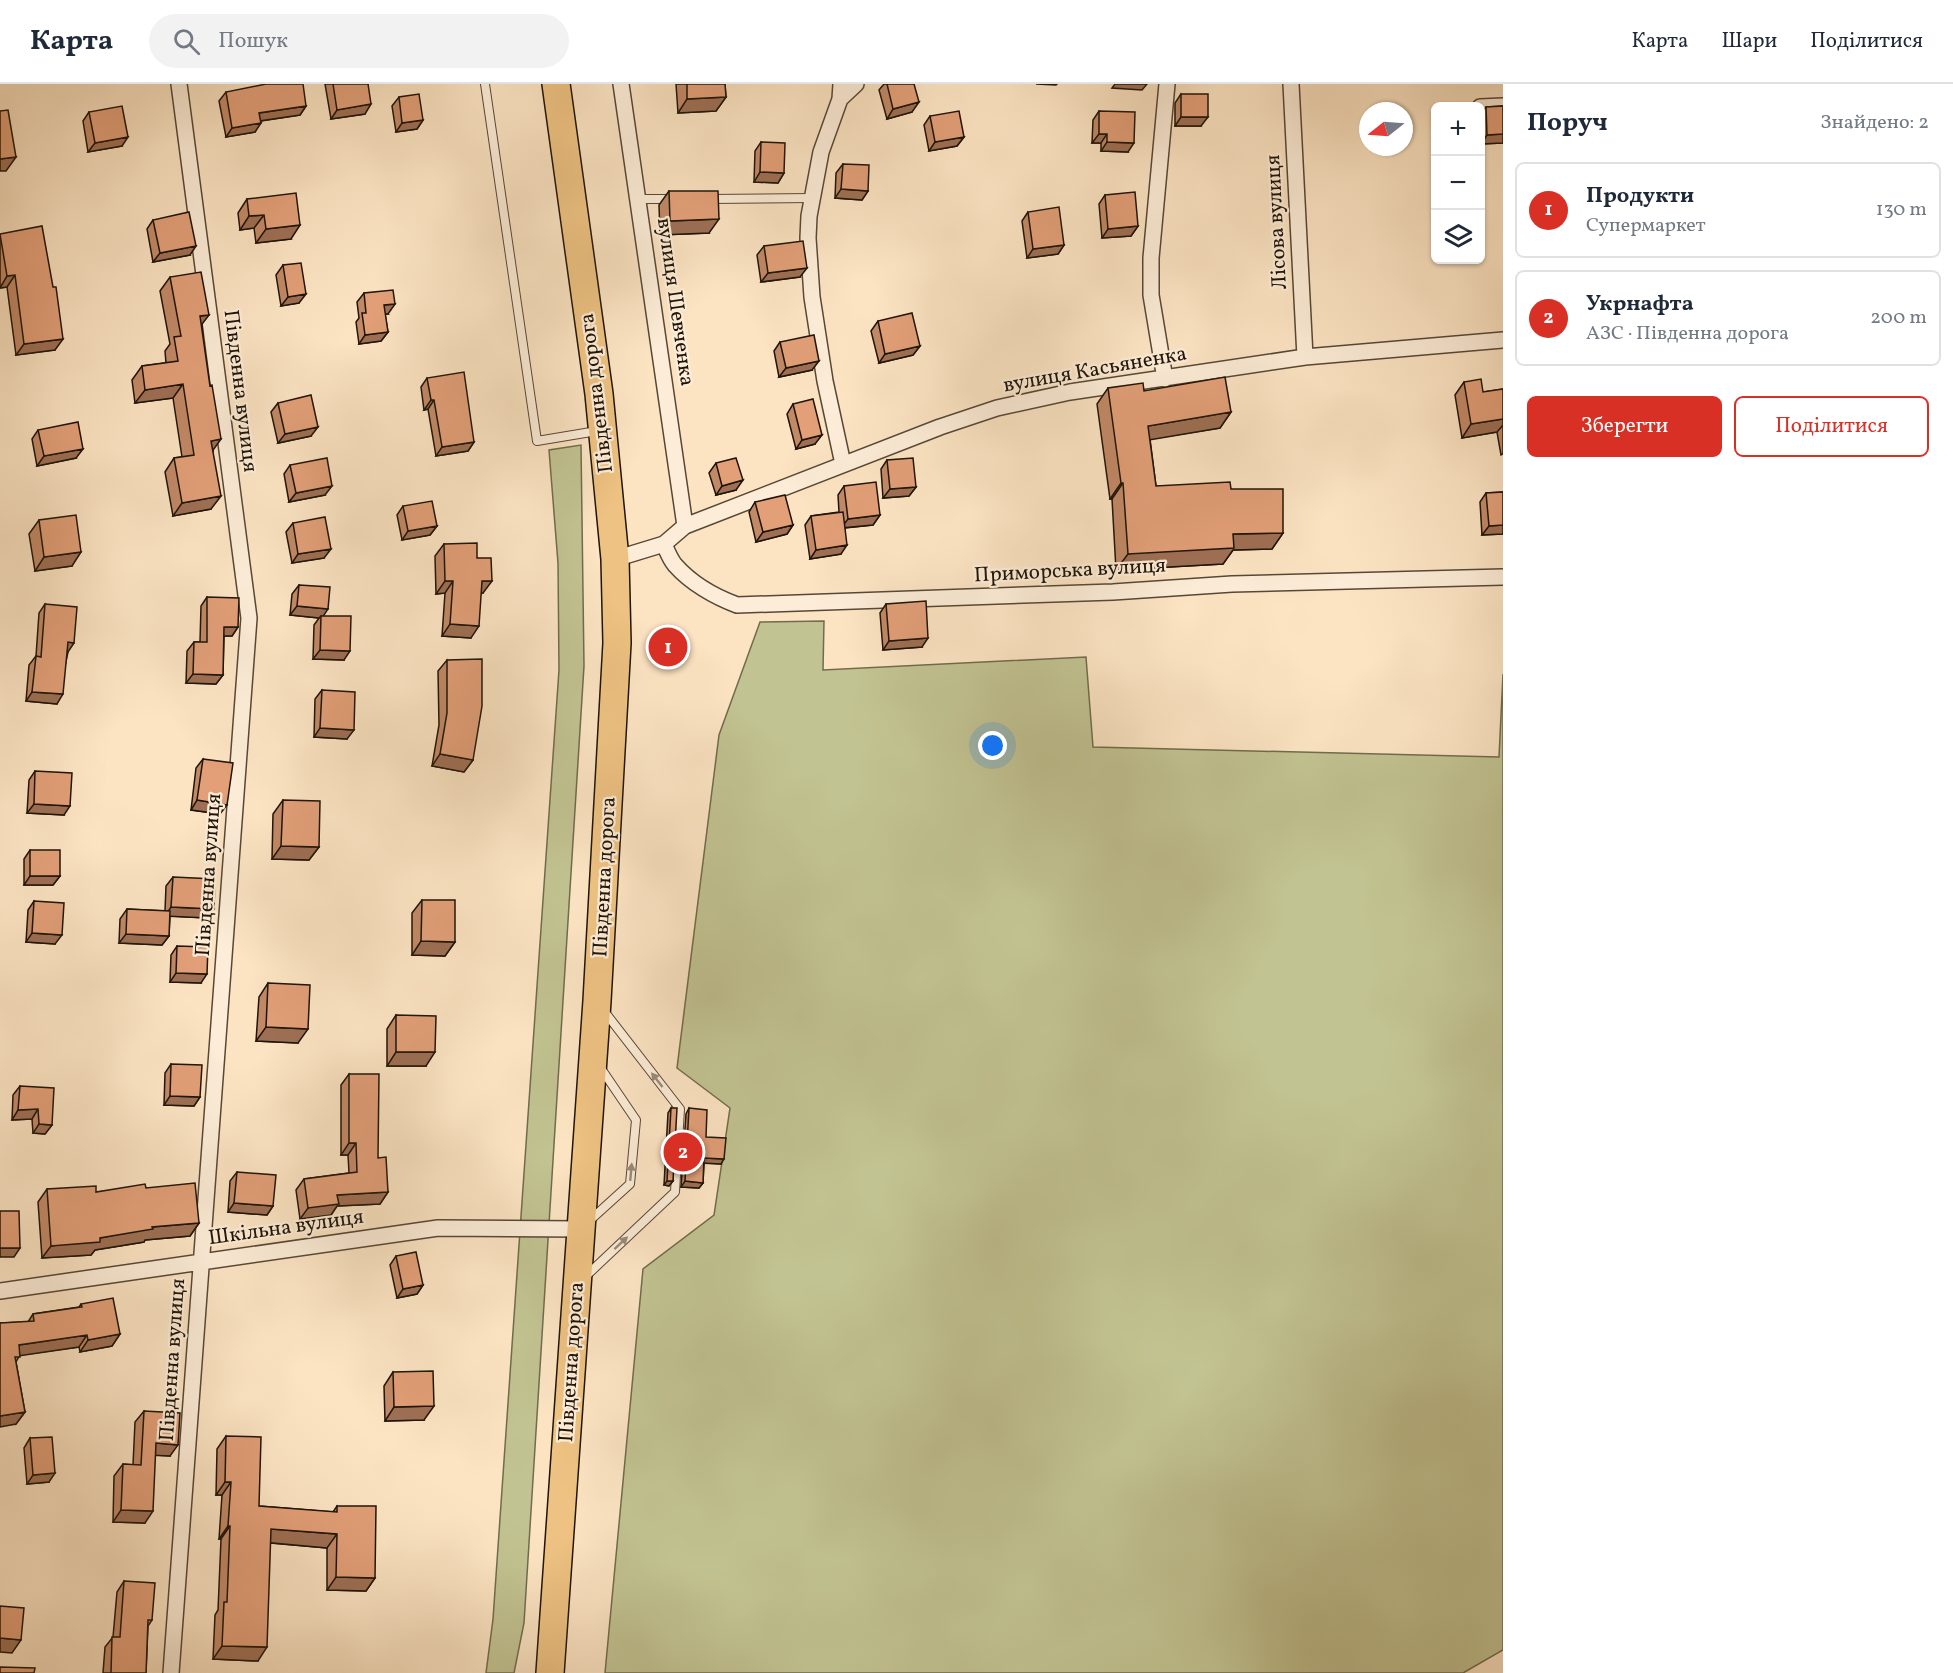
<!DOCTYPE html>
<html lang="uk">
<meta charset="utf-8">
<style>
:root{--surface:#fff;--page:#f2f2f3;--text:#1f2937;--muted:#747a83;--line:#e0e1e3;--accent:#d93025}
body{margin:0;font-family:Vollkorn,serif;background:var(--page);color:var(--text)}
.controls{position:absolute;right:18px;top:18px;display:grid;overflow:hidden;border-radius:9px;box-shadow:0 2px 4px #0004}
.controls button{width:54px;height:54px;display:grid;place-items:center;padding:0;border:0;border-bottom:2px solid var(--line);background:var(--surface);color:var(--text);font:30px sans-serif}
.compass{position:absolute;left:1359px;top:18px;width:54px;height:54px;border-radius:50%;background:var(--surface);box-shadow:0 2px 4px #0004;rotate:253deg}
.you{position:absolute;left:993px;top:662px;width:21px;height:21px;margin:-15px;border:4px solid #fff;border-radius:50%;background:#1a73e8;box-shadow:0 0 0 9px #1a73e833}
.badge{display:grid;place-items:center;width:39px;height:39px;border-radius:50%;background:var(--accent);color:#fff;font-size:20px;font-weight:700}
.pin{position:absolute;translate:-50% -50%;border:3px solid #fff;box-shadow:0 2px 6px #0006}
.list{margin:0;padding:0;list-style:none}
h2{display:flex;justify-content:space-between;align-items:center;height:78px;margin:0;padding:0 24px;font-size:26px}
h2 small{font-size:20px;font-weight:400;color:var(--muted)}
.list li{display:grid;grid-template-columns:39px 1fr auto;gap:18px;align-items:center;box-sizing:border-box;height:96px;margin:0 12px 12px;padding:0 12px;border:2px solid var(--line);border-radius:9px}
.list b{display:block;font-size:22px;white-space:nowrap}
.list p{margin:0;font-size:20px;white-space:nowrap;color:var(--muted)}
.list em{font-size:20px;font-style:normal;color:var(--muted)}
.actions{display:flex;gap:12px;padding:18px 24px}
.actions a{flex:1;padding:14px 0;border:2px solid var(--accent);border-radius:9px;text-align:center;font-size:21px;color:var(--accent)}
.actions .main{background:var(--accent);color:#fff}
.icon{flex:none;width:33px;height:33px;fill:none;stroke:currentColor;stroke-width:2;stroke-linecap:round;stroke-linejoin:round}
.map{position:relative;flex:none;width:1503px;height:1589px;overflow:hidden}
header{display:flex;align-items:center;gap:36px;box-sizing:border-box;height:84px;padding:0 30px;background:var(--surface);border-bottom:2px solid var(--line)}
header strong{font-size:28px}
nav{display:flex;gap:33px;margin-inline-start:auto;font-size:21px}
.search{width:420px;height:54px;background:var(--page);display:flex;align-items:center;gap:15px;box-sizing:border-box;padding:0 21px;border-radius:33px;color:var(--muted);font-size:22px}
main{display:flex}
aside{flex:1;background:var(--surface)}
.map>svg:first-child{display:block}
.green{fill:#c2c392;stroke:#706c4d;stroke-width:1.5}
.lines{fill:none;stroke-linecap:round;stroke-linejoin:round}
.lane-casing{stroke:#564837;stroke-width:10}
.street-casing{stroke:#564837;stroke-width:18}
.highway-casing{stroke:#1e1408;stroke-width:30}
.lane{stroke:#fdedd8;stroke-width:8}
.street{stroke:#fdedd8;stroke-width:15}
.highway{stroke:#eec282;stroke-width:27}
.wall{fill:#c28967;stroke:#1e1408;stroke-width:1.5}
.shaded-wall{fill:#9e6f54;stroke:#1e1408;stroke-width:1.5}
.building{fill:#e29f78;stroke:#1e1408;stroke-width:1.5}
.oneway{fill:#998b7a}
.labels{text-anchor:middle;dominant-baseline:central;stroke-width:4.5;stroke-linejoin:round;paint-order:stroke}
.street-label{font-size:21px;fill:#1e1408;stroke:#fdedd8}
</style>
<header>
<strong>Карта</strong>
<div class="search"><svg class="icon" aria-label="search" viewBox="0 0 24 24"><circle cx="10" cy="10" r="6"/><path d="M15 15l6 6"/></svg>Пошук</div>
<nav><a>Карта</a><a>Шари</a><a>Поділитися</a></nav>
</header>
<main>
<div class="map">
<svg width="1503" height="1589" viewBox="0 0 1503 1589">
<rect width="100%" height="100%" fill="#fce4c3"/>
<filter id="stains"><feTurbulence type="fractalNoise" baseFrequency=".00333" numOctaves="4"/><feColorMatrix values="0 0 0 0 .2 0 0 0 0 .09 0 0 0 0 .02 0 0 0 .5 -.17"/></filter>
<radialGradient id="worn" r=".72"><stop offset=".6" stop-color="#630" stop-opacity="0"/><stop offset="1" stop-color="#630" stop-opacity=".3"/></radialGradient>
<!-- green -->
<path class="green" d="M581 361 584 582 524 1539 514 1589H486L493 1535 559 586 558 479 549 366Z
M824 537 823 586 1086 573 1093 663 1499 673 1503 590V1566L1463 1589H605L643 1185 714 1131 730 1024 677 984 719 651 760 538Z"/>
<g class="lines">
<defs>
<path id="lane" d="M485 0 537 357 597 347
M639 115H673
M709 115 812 114
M588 1138 630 1100 636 1036 600 983
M586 1192 675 1108 680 1025 604 927"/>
<path id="street" d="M621 0 685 442
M841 0 840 15 821 68 809 132 808 154 812 213 825 297 843 380
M1291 0 1305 273
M840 15 856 0
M1480 23 1503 22
M1165 295 1151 211V174L1167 0
M664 460C667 467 670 475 675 481 691 499 715 513 737 521L1113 508 1232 500 1503 493
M615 475 664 460 685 442 940 343 997 324 1070 308 1305 273 1503 256
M0 1207 438 1144 580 1145
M171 1589 249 534 179 0"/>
<path id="highway" d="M550 1589 597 917 617 559 615 475 599 310 556 0"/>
</defs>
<!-- lane casing -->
<use href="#lane" class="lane-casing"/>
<!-- street casing -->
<use href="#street" class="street-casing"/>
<!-- highway casing -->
<use href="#highway" class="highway-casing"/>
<!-- lane -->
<use href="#lane" class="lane"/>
<!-- street -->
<use href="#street" class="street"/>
<!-- highway -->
<use href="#highway" class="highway"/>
</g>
<!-- wall -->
<path class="wall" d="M325 0H368L365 30 331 35Z
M676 0H725L726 13 716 27 678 29Z
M884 0H914L912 28 887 35 879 6Z
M226 8 306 22 300 31 261 37 255 48 226 53 219 17Z
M1181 10 1201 42H1175V19Z
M399 13 423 36 417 45 396 48 392 22Z
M1503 22V59L1481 60 1480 31 1486 23Z
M1099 27 1128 68 1101 67V59H1092L1093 36Z
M89 28 122 62 88 68 83 37Z
M930 32 964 53 957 62 929 67 924 41Z
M761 58 784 89 778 99 754 98 755 67Z
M843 80 868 107 862 116 835 114 836 89Z
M669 107 709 149 660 151 659 121Z
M1105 111 1138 142 1131 152 1102 154 1099 120Z
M247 115 291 155 256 159 254 144 240 146 238 129Z
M1028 128 1064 161 1058 170 1027 174 1022 137Z
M153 136 190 171 153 178 147 145Z
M0 150 55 266 16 271 7 203 0 204Z
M764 162 800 193 761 198 757 171Z
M283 181 299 219 281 222 276 191Z
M170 193 202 241 213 367 211 425 173 432 165 388 174 374 182 373 173 314 135 319 132 296 142 282 166 279 165 267 170 260 160 207Z
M364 209 388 230H385L388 248 381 257 359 260 356 238 359 234 357 218Z
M878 237 920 262 913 271 879 279 871 247Z
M780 258 812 286 779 293 774 267Z
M427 294 474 358 468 367 436 372 428 325 424 326 421 303Z
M1464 298 1483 308 1503 305V370L1501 371 1497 348 1462 354 1455 311Z
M1108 304 1144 307 1231 328 1220 344 1150 355 1156 402 1231 405 1283 449 1272 465 1233 466 1223 480 1116 486 1112 415H1110L1097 320Z
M278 319 311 352 278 359 271 328Z
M793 320 815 360 796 365 787 330Z
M38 346 76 374 37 382 32 355Z
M887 376 916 403 909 412 883 414 881 385Z
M716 379 736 406 716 411 709 389Z
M290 381 325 411 289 418 284 390Z
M844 402 880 431 873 441 845 444 841 470 810 475 805 441 811 432 839 428 838 411Z
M1503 408V450L1482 451 1480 418 1486 409Z
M755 418 793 441 787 450 756 458 749 428Z
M403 422 437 442 430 451 402 456 397 431Z
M39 436 72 482 35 487 29 450Z
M293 439 324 474 292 479 286 448Z
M444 460 477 474 483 509H481L471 554 442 552 445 509 436 510 435 472Z
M299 501 323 532 344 576 313 575 314 541 319 534 290 531 292 510Z
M207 513 238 543 232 552H224L223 591 216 600 186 599 187 567 194 558H200L201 522Z
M45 520 68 568 57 620 26 617 29 581 36 572 39 529Z
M886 520 922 563 883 566 880 529Z
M660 546 682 571 679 576 655 574 657 551Z
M447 576 473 676 464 688 432 682 439 641 438 587Z
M322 606 347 655 314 653 315 615Z
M203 675 220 730 191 726 196 684Z
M35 687 64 731 27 729 29 696Z
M283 716 319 763 309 776 272 775 273 730Z
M30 766 60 792 53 801H24V775Z
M173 793 214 825 207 834 170 832 169 852 162 861 119 859 120 835 127 825 165 827 166 802Z
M422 816 455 858 445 872 412 871V829Z
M34 817 55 860 26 858 28 826Z
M177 862 201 899 170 898 171 871Z
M268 899 298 959 256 957 259 913Z
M396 931 426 982H387V945Z
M171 980 200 1013 194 1022 164 1021 165 989Z
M349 990 378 1074 388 1108 380 1120 337 1122 331 1131 300 1135 296 1106 304 1095 349 1089 348 1071H341V1001Z
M20 1002 52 1041 45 1050 33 1049 32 1035 12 1036 13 1011Z
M671 1024 673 1097 669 1102 664 1101 668 1029Z
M689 1024 721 1080 704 1079 703 1099 699 1104 681 1103 686 1030Z
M237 1088 273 1122 267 1131 228 1128 230 1097Z
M146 1104 199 1139 190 1152 145 1156 144 1158 95 1166 91 1171 42 1174 38 1118 47 1105 96 1108Z
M396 1172 423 1201 417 1210 397 1214 390 1181Z
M81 1220 120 1250 112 1262 80 1268 79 1263 20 1271 16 1278 25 1328 16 1340 0 1239 28 1238 33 1230 79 1223Z
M393 1288 424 1336 385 1337 384 1302Z
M144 1327 170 1372 155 1371 145 1439 113 1438 114 1392 123 1380 133 1381 135 1338Z
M226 1352 259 1422 333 1428 337 1422 375 1494 366 1507 327 1506V1464L270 1459 258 1577 213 1575 215 1531 218 1526 221 1455H219L222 1411H216L217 1365Z
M30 1354 49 1398 27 1400 24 1364Z
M124 1497 152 1536 148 1542 146 1589H103L105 1563 113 1553 117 1508Z"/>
<!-- shaded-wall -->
<path class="shaded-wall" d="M1036 0H1057L1056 1Z
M1115 0H1147L1142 6 1112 4Z
M726 13 716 27 678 29 687 15Z
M919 18 912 28 887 35 893 25Z
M371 20 365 30 331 35 337 26Z
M306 22 300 31 253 38 259 29Z
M1181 33H1208L1201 42H1175Z
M423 36 417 45 396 48 402 39Z
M261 39 255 48 226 53 232 44Z
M1099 50H1107L1101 59H1092Z
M1503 50V59L1481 60 1487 51Z
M128 53 122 62 88 68 95 59Z
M964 53 957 62 929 67 935 58Z
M1107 58 1134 59 1128 68 1101 67Z
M16 73 6 87H0V75Z
M760 88 784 89 778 99 754 98Z
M841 105 868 107 862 116 835 114Z
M264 131 254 144 240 146 249 132Z
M719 135 709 149 660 151 670 137Z
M300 141 291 155 256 159 266 145Z
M1138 142 1131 152 1102 154 1108 145Z
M1064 161 1058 170 1027 174 1033 165Z
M196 162 190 171 153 178 160 169Z
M807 184 800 193 761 198 768 189Z
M15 191 7 203 0 204 7 192Z
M306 210 299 219 281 222 288 213Z
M395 220 388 230H378L384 221Z
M209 231 199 244 200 232Z
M388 248 381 257 359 260 365 251Z
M63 255 55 266 16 271 24 260Z
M920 262 913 271 879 279 885 270Z
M819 277 812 286 779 293 786 284Z
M183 300 173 314 135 319 145 306Z
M431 316H434L428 325 424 326Z
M1231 328 1220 344 1137 358 1148 342Z
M1503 335V341L1497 348 1462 354 1471 340Z
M318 343 311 352 278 359 285 350Z
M822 351 815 360 796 365 802 356Z
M221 355 211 369V357Z
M474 358 468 367 436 372 442 363Z
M83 365 76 374 37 382 44 372Z
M743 396 736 406 716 411 722 402Z
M1121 399H1123L1112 415H1110Z
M332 402 325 411 289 418 296 409Z
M916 403 909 412 883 414 890 405Z
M221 412 211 425 173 432 182 419Z
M880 431 873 441 841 444 848 435Z
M793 441 787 450 756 458 763 448Z
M1503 441V450L1482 451 1489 442Z
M437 442 430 451 402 456 408 447Z
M1283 449 1272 465 1233 466 1223 480 1116 486 1128 470 1233 450Z
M847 461 841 470 810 475 816 466Z
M331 465 324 474 292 479 298 470Z
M81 468 72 482 35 487 44 473Z
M445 497H453L445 509 436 510Z
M482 497H492L483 509H474Z
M297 522 328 525 322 534 321 532 319 534 290 531Z
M450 540 479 542 471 554 442 552Z
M224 543H238L232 552H217Z
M928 554 922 563 883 566 889 557Z
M68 558 74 559 68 568 61 567Z
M320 566 350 567 344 576 313 575Z
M658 569 682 571 679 576 655 574Z
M193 590 223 591 216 600 186 599Z
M32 608 63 610 57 620 26 617Z
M320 644 354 646 347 655 314 653Z
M440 670 473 676 464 688 432 682Z
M197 716 227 721 220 730 191 726Z
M34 720 70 722 64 731 27 729Z
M281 762 319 763 309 776 272 775Z
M30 792H60L53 801H24Z
M171 823 214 825 207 834 165 832Z
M32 849 62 851 55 860 26 858Z
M126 850 169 852 162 861 119 859Z
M421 857 455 858 445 872 412 871Z
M176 889 207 890 201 899 170 898Z
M266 943 308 945 298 959 256 957Z
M396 968H435L426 982H387Z
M170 1012 200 1013 194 1022 164 1021Z
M38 1025 32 1035 12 1036 18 1026Z
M39 1040 52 1041 45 1050 33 1049Z
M349 1059H356L348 1071H341Z
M704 1074 724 1075 721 1080 701 1079Z
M667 1097H673L669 1102 664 1101Z
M685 1097 703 1099 699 1104 681 1103Z
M388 1108 380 1120 337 1122 331 1131 300 1135 308 1124 337 1111Z
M234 1119 273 1122 267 1131 228 1128Z
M199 1139 190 1152 145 1156 144 1158 95 1166 91 1171 42 1174 51 1162 100 1154 152 1143Z
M0 1164H20L14 1173H0Z
M423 1201 417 1210 397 1214 403 1205Z
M120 1250 112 1262 80 1268 88 1256Z
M87 1251 79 1263 11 1273 19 1261Z
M434 1322 424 1336 385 1337 394 1323Z
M25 1328 16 1340 0 1343V1332Z
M156 1359 178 1361 170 1372 147 1371Z
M55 1389 49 1398 27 1400 33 1391Z
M225 1398H231L222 1411H216Z
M121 1426 153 1427 145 1439 113 1438Z
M228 1442H230L221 1455H219Z
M271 1445 337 1450 327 1464 262 1458Z
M336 1493 375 1494 366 1507 327 1506Z
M0 1554 21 1556 12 1569 0 1568Z
M222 1562 267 1563 258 1577 213 1575Z"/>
<!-- building -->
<path class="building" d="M266 0H303L306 22 259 29 261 39 232 44 226 8Z
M333 0H368L371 20 337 26Z
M687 0H725L726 13 687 15Z
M887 0H914L919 18 893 25Z
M419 10 423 36 402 39 399 13Z
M1181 10H1208V33H1181Z
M122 22 128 53 95 59 89 28Z
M1503 22V50L1487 51 1486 23Z
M8 26 16 73 0 75V27Z
M959 27 964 53 935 58 930 32Z
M1099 27 1135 28 1134 59 1107 58V50H1099Z
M761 58 785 59 784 89 760 88Z
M843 80 869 81 868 107 841 105Z
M669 107H718L719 135 670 137Z
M1135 108 1138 142 1108 145 1105 111Z
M296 109 300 141 266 145 264 131 249 132 247 115Z
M1059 123 1064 161 1033 165 1028 128Z
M189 128 196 162 160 169 153 136Z
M42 142 53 203H56L63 255 24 260 15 191 7 192 0 150Z
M803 157 807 184 768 189 764 162Z
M301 179 306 210 288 213 283 181Z
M201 188 209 231 200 232 210 302 212 301 221 355 211 357 221 412 182 419 174 374 194 371 183 300 145 306 142 282 178 277 174 253 181 252 170 193Z
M393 206 395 220 384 221 388 248 365 251 362 229H366L364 209Z
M912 229 920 262 885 270 878 237Z
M814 251 819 277 786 284 780 258Z
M464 288 474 358 442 363 434 316H431L427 294Z
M1225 293 1231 328 1148 342 1156 402 1230 398 1231 405H1283V449L1233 450 1234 464 1128 470 1123 399H1121L1108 304 1143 299 1144 307Z
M1481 295 1483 308 1503 305V335L1471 340 1464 298Z
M311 311 318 343 285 350 278 319Z
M813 315 822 351 802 356 793 320Z
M78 338 83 365 44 372 38 346Z
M327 374 332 402 296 409 290 381Z
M736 374 743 396 722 402 716 379Z
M913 374 916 403 890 405 887 376Z
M876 398 880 431 848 435 844 402Z
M1503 408V441L1489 442 1486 409Z
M785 411 793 441 763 448 755 418Z
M432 417 437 442 408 447 403 422Z
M843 428 847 461 816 466 811 432Z
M76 431 81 468 44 473 39 436Z
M325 433 331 465 298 470 293 439Z
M477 459V474H491L492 497H482L479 542 450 540 453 497H445L444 460Z
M299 501 330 503 328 525 297 522Z
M207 513 239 514 238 543H224L223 591 193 590 194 558H207Z
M926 517 928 554 889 557 886 520Z
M45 520 77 523 74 559 68 558 63 610 32 608 36 572 41 573Z
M321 532H351L350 567 320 566Z
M660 546 683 548 682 571 658 569Z
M482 575V622L473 676 440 670 447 629V576Z
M322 606 355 608 354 646 320 644Z
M203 675 233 679 227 721 197 716Z
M35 687 72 689 70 722 34 720Z
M283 716 320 717 319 763 281 762Z
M30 766H60V792H30Z
M173 793 215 795 214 825 171 823Z
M422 816H455V858L421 857Z
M34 817 64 819 62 851 32 849Z
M127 825 170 827 169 852 126 850Z
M177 862 208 863 207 890 176 889Z
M268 899 310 901 308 945 266 943Z
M396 931 436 932 435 968H396Z
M171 980 202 981 200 1013 170 1012Z
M349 990H379L378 1074 386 1073 388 1108 337 1111 339 1120 308 1124 304 1095 357 1088 356 1059H349Z
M20 1002 54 1004 52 1041 39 1040 38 1025 18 1026Z
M671 1024H677L673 1097H667Z
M689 1024 707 1026 706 1053 726 1054 724 1075 704 1074 703 1099 685 1097Z
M237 1088 276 1091 273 1122 234 1119Z
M195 1099 199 1139 152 1143 153 1145 100 1154V1158L51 1162 47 1105 96 1102V1108L145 1100 146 1104Z
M0 1127H19L20 1164H0Z
M416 1168 423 1201 403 1205 396 1172Z
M113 1214 120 1250 88 1256 87 1251 19 1261 20 1273H15L25 1328 0 1332V1239L34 1237 33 1230 82 1223 81 1220Z
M433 1287 434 1322 394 1323 393 1288Z
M144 1327 180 1329 178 1361 156 1359 153 1427 121 1426 123 1380 141 1381Z
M226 1352 261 1353 259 1422 337 1428V1422H376L375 1494 336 1493 337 1450 271 1445 267 1563 222 1562 224 1518H227L230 1442H228L231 1398H225Z
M52 1353 55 1389 33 1391 30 1354Z
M124 1497 155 1499 152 1536H148L146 1589H111L112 1553H120Z
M0 1522 24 1524 21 1556 0 1554Z
M0 1583 35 1584 34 1589H0Z"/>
<!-- one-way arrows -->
<defs><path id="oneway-solid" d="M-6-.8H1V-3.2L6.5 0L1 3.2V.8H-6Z" transform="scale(1.5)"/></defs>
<g class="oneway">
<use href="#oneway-solid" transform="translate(657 996) rotate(-128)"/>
<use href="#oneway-solid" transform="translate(631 1088) rotate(-85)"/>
<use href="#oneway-solid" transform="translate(621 1159) rotate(-43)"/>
</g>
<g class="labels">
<!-- street labels -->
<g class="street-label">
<text transform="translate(1277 138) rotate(-93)">Лісова вулиця</text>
<text transform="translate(675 218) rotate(82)">вулиця Шевченка</text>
<text transform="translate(1095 286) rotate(-10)">вулиця Касьяненка</text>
<text transform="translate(240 307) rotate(83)">Південна вулиця</text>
<text transform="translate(597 309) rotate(-97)">Південна дорога</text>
<text transform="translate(1070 487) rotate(-3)">Приморська вулиця</text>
<text transform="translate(209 791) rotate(-86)">Південна вулиця</text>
<text transform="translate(605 793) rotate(-87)">Південна дорога</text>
<text transform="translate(286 1144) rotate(-8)">Шкільна вулиця</text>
<text transform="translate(173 1276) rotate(-86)">Південна вулиця</text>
<text transform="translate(572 1278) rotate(-86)">Південна дорога</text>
</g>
</g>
<rect width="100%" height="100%" filter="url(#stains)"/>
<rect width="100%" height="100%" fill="url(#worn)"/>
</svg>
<div class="controls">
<button>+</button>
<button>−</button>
<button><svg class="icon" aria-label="layers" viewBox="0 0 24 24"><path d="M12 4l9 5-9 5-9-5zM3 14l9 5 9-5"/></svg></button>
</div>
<svg class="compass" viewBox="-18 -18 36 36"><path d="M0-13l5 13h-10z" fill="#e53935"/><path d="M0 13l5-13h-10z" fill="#747a83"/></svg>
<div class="you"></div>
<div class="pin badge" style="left:668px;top:563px">1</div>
<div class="pin badge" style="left:683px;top:1068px">2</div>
</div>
<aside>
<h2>Поруч<small>Знайдено: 2</small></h2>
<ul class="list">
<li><span class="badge">1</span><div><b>Продукти</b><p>Супермаркет</p></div><em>130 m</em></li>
<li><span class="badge">2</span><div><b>Укрнафта</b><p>АЗС · Південна дорога</p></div><em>200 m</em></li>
</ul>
<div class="actions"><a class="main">Зберегти</a><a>Поділитися</a></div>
</aside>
</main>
